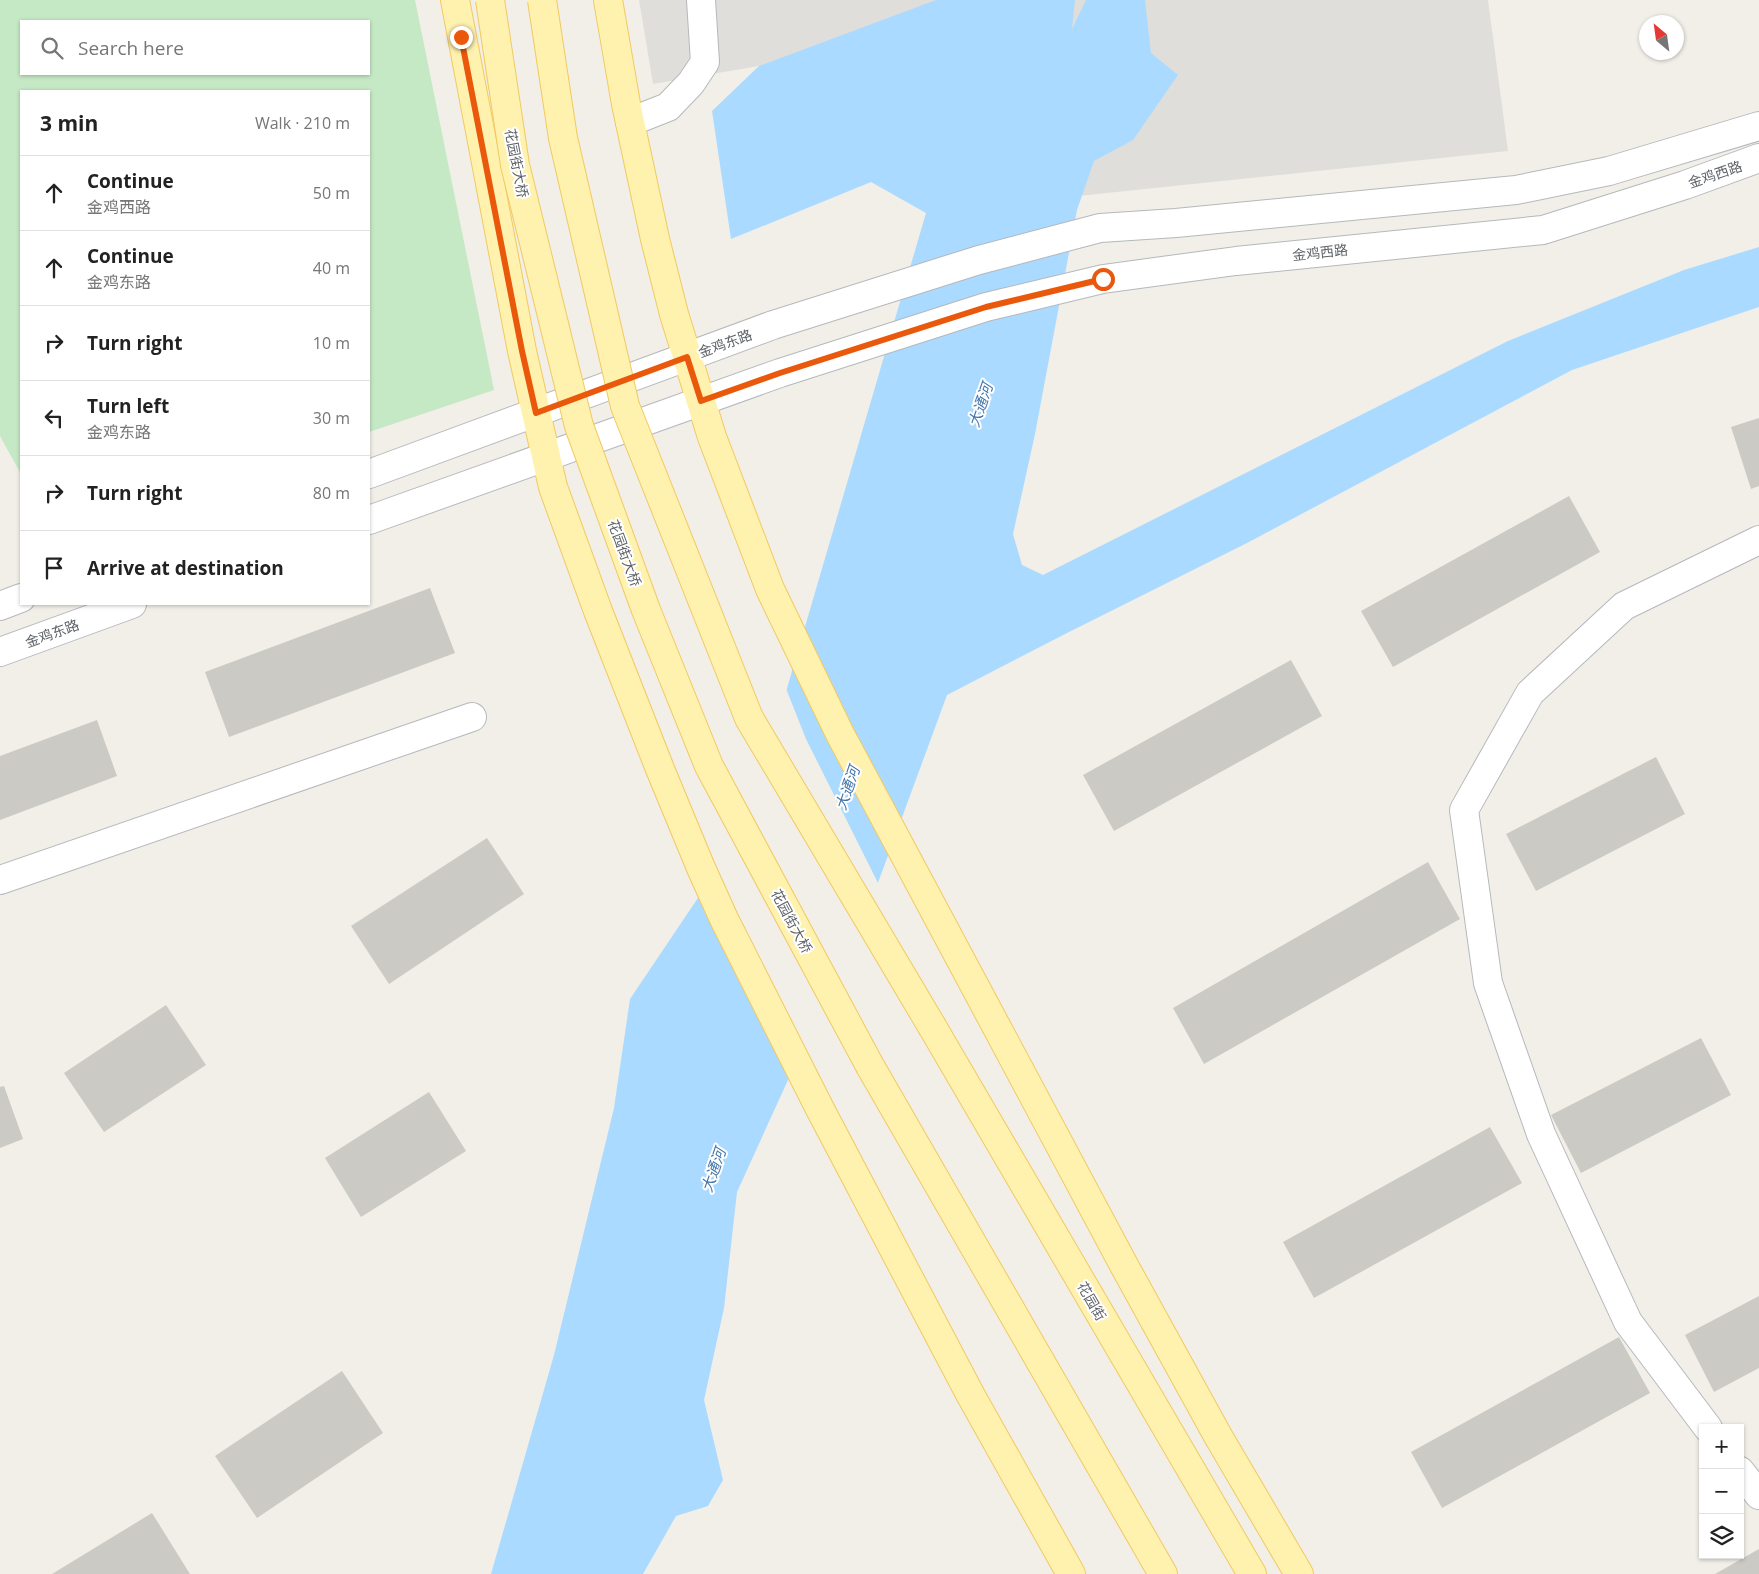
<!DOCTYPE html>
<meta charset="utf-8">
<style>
:root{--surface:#fff;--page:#f2f2f2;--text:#222;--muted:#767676;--line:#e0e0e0}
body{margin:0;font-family:"Open Sans","Noto Sans SC",sans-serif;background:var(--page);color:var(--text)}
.controls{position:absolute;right:15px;bottom:15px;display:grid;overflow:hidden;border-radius:0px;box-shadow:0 1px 4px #0004}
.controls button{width:45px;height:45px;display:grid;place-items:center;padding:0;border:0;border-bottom:1px solid var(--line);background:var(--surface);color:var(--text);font:25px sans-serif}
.compass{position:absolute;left:1639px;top:15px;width:45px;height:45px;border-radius:50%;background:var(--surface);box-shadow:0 1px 4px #0004;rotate:331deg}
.stop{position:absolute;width:15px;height:15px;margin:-11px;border:4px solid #ea580c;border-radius:50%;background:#fff}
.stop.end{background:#ea580c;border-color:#fff;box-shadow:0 1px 5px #0008}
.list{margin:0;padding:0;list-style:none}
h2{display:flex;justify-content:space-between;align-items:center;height:65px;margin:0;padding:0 20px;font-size:21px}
h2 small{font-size:16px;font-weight:400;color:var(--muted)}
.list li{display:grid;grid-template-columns:32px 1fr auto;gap:15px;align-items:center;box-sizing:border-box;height:75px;padding:0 20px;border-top:1px solid var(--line)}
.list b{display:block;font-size:19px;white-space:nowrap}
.list p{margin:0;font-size:16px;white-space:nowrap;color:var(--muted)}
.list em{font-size:16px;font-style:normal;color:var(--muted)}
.icon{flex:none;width:28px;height:28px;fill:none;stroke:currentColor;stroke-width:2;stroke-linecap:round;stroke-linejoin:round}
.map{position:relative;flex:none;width:1759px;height:1574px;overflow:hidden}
.search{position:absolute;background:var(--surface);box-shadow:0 1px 4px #0004;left:20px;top:20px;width:350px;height:55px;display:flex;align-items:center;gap:12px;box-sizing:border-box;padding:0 18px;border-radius:0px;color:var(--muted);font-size:19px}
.panel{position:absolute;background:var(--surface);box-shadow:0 1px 4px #0004;left:20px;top:90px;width:350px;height:515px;border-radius:0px}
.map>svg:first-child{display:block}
.industrial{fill:#e0deda}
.green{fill:#c5e8c5;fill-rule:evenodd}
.water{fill:#aadaff}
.pier{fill:#f1efe8}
.building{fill:#cccac5}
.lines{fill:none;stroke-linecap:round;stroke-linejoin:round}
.minor-casing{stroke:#b5b8bc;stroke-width:30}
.major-casing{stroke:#f2c960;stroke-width:30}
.minor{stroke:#fff;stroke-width:28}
.major{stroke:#fff2af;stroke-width:28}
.major-bridge-casing{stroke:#f2c960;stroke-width:30;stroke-linecap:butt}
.major-bridge{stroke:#fff2af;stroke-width:28}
.route{stroke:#ea580c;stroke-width:6}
.labels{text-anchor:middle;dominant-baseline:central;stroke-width:4;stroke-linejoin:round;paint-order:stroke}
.street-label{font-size:14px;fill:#5f6368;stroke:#fff}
.water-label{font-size:15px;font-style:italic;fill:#4174aa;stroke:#fff}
</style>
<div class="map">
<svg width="1759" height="1574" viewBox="0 0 1759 1574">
<rect width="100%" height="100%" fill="#f1efe8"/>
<!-- industrial -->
<path class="industrial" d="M639 0H1488L1508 151 926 212 759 66 653 84Z"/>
<!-- green -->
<path class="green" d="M0 0H415L494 390 369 432V91H21V474L0 436ZM21 21H369V74H21Z"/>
<!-- water -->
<path class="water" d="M936 0H1075L1072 29 1086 0H1145L1151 53 1178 75 1133 140 1094 161 1077 210 1035 434 1013 534 1022 565 1043 575 1508 341 1684 270 1759 247V307L1572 370 1247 543 1069 632 947 695 879 880 737 1192 724 1308 704 1400 723 1480 708 1506 676 1516 643 1574H491L554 1355 614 1108 630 999 747 825 926 213 871 182 731 239 712 111 759 66Z"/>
<!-- pier -->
<path class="pier" d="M785 686 806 739 879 885 796 1068 706 881 745 824Z"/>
<!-- building -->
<path class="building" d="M1759 418V486L1751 489 1731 427Z
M1569 496 1600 552 1393 667 1361 611Z
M430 588 455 653 229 737 205 672Z
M1291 660 1322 716 1114 831 1083 775Z
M97 720 117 776 0 820V756Z
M1656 757 1685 814 1536 891 1506 834Z
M487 838 524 894 389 984 351 926Z
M1428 862 1460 919 1204 1064 1173 1008Z
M166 1005 206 1065 104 1132 64 1073Z
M1701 1038 1731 1095 1581 1173 1551 1115Z
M4 1086 23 1139 0 1148V1087Z
M429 1092 466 1151 361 1217 325 1158Z
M1490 1127 1522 1183 1314 1298 1283 1242Z
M1759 1296V1368L1714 1392 1685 1335Z
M1619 1337 1650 1393 1442 1508 1411 1452Z
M342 1371 383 1433 257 1518 215 1456Z
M152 1513 190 1574H52Z
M1759 1549V1574H1715Z"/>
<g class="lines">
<defs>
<path id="minor" d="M630 122 668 107 691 83 705 62 701 0
M369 474 773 325 979 260 1100 228 1176 223 1516 190 1609 171 1759 126
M369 520 780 373 986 307 1103 279 1236 261 1543 230 1685 185 1759 158
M0 606 21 598
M0 652 132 604
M0 880 472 717
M1708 1428 1628 1322 1541 1134 1488 983 1464 810 1530 693 1624 606 1759 540
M1740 1471 1759 1495"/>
<path id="major" d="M455 0 522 351 553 487 598 611 660 769 701 868 724 919 820 1109 970 1394 1071 1574
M608 0 626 104 655 239 674 314 712 437 770 589 840 734 1126 1269 1218 1436 1299 1574
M933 1028 1252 1574
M870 1066 1163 1574"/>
</defs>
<!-- minor casing -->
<use href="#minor" class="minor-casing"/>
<!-- major casing -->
<use href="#major" class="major-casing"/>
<!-- minor -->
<use href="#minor" class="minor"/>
<!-- major -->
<use href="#major" class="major"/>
<defs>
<path id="major-bridge" d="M490 0 515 165 579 426 646 610 709 766 870 1066
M542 0 563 138 625 406 749 718 933 1028"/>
</defs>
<!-- major-bridge casing -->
<use href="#major-bridge" class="major-bridge-casing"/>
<!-- major-bridge -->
<use href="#major-bridge" class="major-bridge"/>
</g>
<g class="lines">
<!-- route -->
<path class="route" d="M461 37 522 351 536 413 687 357 701 401 780 373 986 307 1103 279"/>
</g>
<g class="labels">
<!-- street labels -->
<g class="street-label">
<text transform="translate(517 163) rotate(79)">花园街大桥</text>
<text transform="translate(1715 174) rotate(-19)">金鸡西路</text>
<text transform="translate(1320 252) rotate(-6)">金鸡西路</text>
<text transform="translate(725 343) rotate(-20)">金鸡东路</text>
<text transform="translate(625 553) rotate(70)">花园街大桥</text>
<text transform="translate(52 633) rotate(-20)">金鸡东路</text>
<text transform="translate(792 921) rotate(62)">花园街大桥</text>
<text transform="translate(1092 1301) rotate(60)">花园街</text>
</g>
<!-- water labels -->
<g class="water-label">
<text transform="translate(980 405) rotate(-71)">大通河</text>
<text transform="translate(847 788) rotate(-71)">大通河</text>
<text transform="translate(713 1170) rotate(-71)">大通河</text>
</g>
</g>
</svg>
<div class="controls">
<button>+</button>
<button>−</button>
<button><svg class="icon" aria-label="layers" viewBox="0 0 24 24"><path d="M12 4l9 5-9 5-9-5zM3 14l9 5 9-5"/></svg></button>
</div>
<svg class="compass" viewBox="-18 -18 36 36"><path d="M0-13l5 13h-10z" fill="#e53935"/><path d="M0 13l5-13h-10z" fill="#767676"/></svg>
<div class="stop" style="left:1103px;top:279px"></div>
<div class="stop end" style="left:461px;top:37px"></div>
<div class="search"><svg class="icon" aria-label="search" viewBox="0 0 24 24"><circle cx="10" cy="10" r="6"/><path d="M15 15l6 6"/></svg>Search here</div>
<section class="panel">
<h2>3 min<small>Walk · 210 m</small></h2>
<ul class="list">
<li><svg class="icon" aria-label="ahead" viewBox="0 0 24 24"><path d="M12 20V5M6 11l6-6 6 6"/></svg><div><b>Continue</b><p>金鸡西路</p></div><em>50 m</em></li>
<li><svg class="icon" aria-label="ahead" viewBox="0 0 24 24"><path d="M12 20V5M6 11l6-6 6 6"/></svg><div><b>Continue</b><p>金鸡东路</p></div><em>40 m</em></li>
<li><svg class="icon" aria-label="right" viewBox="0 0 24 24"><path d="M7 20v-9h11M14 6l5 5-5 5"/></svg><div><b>Turn right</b></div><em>10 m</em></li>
<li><svg class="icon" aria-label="left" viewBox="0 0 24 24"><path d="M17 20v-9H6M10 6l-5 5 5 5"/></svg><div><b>Turn left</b><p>金鸡东路</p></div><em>30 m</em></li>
<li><svg class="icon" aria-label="right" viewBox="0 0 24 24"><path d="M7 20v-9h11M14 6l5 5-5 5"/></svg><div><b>Turn right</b></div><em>80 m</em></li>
<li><svg class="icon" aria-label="arrive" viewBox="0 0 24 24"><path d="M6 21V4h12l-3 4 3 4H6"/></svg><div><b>Arrive at destination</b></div></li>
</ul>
</section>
</div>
